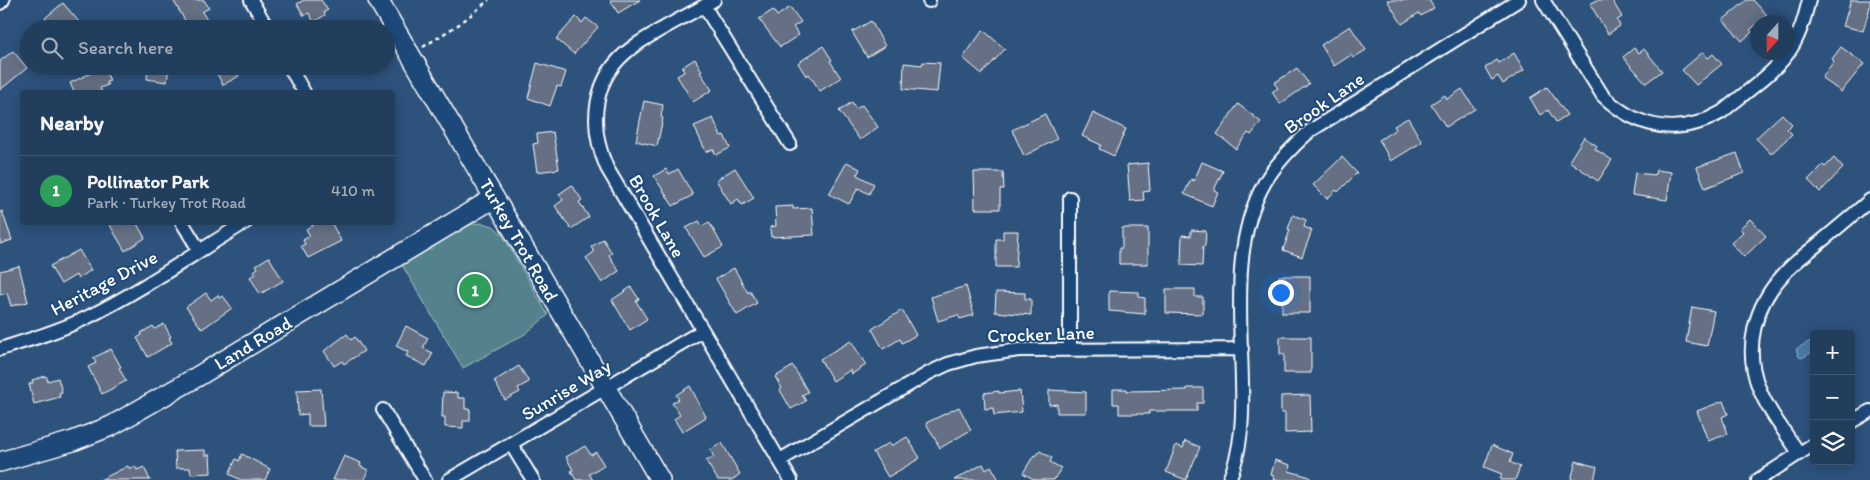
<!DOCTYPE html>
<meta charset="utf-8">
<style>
:root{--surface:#223e5d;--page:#2e4966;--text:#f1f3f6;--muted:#a2aebc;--line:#3f5772;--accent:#d6ab8b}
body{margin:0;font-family:Itim,sans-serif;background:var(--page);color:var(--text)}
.controls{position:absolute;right:15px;bottom:15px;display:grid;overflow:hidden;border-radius:5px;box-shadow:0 2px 12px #0003}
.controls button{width:45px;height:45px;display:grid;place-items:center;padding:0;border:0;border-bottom:1px solid var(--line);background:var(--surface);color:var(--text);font:25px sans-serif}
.compass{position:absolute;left:1750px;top:15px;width:45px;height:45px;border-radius:50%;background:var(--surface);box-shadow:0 2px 12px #0003;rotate:201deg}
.you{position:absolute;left:1280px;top:292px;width:18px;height:18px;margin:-12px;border:4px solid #fff;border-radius:50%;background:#1a73e8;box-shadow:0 0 0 8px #1a73e833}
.badge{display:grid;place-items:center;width:32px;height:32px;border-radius:50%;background:var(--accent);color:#fff;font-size:16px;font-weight:700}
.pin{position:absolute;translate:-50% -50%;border:2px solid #fff;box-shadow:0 1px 5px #0006}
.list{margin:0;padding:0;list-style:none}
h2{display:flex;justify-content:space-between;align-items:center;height:65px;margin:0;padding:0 20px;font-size:21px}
h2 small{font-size:16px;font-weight:400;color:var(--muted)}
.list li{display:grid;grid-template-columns:32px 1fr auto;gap:15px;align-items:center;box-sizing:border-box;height:70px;padding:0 20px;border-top:1px solid var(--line)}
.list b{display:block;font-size:19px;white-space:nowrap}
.list p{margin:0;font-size:16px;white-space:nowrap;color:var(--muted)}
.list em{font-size:16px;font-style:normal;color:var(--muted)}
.icon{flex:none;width:28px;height:28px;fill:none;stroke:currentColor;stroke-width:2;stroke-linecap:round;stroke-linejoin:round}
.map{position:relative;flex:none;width:1870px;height:480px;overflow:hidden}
.search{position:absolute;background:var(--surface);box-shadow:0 2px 12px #0003;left:20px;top:20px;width:375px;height:55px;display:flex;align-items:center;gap:12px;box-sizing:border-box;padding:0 18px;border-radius:28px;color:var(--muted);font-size:19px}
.panel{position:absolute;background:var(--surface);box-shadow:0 2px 12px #0003;left:20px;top:90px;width:375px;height:135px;border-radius:5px}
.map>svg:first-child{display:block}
.green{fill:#52828c;stroke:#a8c0c6}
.water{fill:#487aa5;stroke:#91afc9}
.building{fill:#657084;stroke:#fff}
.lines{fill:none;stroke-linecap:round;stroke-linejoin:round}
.street-casing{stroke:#fff;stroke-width:16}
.secondary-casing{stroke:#fff;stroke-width:22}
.path{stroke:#fff;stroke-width:2.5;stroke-dasharray:4 4;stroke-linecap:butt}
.street{stroke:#1f4a7a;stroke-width:12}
.secondary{stroke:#1f4a7a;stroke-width:19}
.labels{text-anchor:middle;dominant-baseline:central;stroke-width:4;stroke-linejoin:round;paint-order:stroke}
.street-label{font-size:19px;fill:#fff;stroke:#1f4a7a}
</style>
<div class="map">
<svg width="1870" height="480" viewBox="0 0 1870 480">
<rect width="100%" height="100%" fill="#2d527c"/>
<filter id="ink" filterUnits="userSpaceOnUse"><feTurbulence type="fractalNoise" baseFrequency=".02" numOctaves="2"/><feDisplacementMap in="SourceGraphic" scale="10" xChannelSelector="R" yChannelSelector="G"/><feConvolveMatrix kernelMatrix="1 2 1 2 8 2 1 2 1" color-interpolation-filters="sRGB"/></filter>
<g filter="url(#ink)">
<!-- green -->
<path class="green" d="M482 223 493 226 502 234 548 315 525 334 463 368 402 265 464 228 473 224Z"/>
<!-- water -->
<path class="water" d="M1814 339V351L1802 358 1799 357 1796 349Z"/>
<!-- building -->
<path class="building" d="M173 0H204L209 8 202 12 207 20 204 21 206 24 198 29H190Z
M304 0H321L328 10 324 12 325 15 314 22 309 13 304 16 297 4Z
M610 0H640L618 13Z
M1387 0H1429L1434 8 1421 16 1419 13 1402 24Z
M1597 0H1612L1622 17 1617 20 1620 26 1608 34 1590 4Z
M1747 0H1753L1767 15 1750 30 1752 32 1742 41 1723 20Z
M1851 0H1870V7L1863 31 1843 26Z
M63 3 80 23 73 29H54L45 18Z
M790 7 801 22 793 27 799 35 780 47 759 19 773 10 777 16Z
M576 17 582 23 586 18 598 27 574 54 556 39Z
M871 21 885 46 867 57 852 32Z
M1350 26 1366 50 1353 58 1351 55 1334 66 1321 45Z
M983 30 1005 49 982 74 963 58Z
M823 46 832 60 830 61 841 78 820 91 809 74 806 76 798 63Z
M1841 47 1864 64 1841 92 1822 78 1834 61 1832 59Z
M1634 48 1639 53 1644 49 1662 71 1646 83 1623 57Z
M13 51 27 68 0 90V61Z
M1703 52 1708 58 1713 54 1722 64 1696 85 1682 70Z
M1514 53 1524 70 1503 84 1498 76 1492 80 1485 68 1497 60 1499 63Z
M695 59 702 71 700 72 712 90 693 102 677 76 684 72 682 67Z
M923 62 940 63 937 92 903 89 904 63 922 65Z
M537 63 566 72 561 87 557 86 550 106 528 98Z
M148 66H169L167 82 147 79Z
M213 66H233L239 76 223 85Z
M104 67 110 81 106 82 108 85 100 88 102 92H74L70 83Z
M1297 68 1309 84 1280 104 1272 92 1278 88 1274 83Z
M1547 87 1567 115 1556 122 1548 110 1540 115 1530 98Z
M1462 89 1475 109 1446 127 1431 104 1445 95 1447 99Z
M644 101 663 105 661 117 663 118 657 146 636 141Z
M852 102 856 109 862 105 878 127 860 140 839 111Z
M1238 104 1261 122 1251 135 1248 133 1236 149 1217 134Z
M1093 113 1126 129 1114 156 1099 149 1101 145 1082 136Z
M1045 114 1057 139 1024 156 1012 130Z
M1782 114 1792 124 1787 129 1792 134 1771 154 1756 138Z
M713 118 721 136 724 135 730 148 716 155 713 149 706 152 694 126Z
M1408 118 1422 142 1391 161 1379 140 1396 129 1394 126Z
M553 132 559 169 537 172 533 144 538 143 537 134Z
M1584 137 1597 146 1595 149 1612 160 1598 181 1569 161Z
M1737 153 1744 173 1705 188 1697 167Z
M1342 157 1357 173 1338 192 1336 190 1327 199 1313 185Z
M1834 158 1843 168 1820 192 1808 180 1823 165 1825 167Z
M847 162 860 169 857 175 874 184 869 194 858 188 849 204 829 194Z
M1202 162 1223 171 1214 190 1218 192 1212 206 1184 194 1191 179 1194 181Z
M1148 163 1150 191 1143 192 1144 200 1130 201 1127 165Z
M735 168 754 198 742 205 738 199 731 204 716 180Z
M666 169 669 174 678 169 693 195 673 206 654 176Z
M1656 170 1671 172 1667 200 1632 195 1635 173 1655 175Z
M974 172H1003L1004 189H1000V209H975Z
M572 185 582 200 579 202 589 217 571 229 555 206 563 200 559 194Z
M793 206V209L812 208 814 235 771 237 770 227 776 226 775 207Z
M2 211 12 240 0 244V212Z
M1293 215 1306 220 1304 227 1312 230 1302 257 1283 250 1290 230 1288 229Z
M1750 219 1766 236 1744 257 1731 243 1743 232 1740 228Z
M699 221 702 226 709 222 723 247 704 257 686 228Z
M108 222H136L145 238 125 251Z
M318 222H331L341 241 308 258 301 246 305 244 303 240 310 236 306 229Z
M1122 228H1148V264H1119V248H1122Z
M1191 230 1206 231 1205 246H1203L1202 266 1181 265 1182 235 1191 236Z
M1003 231H1018L1016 267H996V239H1003Z
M603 239 612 253 609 255 619 271 602 283 586 258 594 252 591 247Z
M79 250 91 270 78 279 76 275 61 284 50 266Z
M269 257 283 281 260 294 250 277 256 274 254 271 258 268 256 265Z
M19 266 28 302 11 306 7 293 0 295V271Z
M734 268 748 293 750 291 757 303 737 315 716 279Z
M1279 276H1310V313H1282V294L1279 293Z
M966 286 974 315 960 319 958 315 938 321 931 297Z
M631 287 639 299 636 301 647 319 630 330 612 300Z
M1166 289H1195V297H1203V314L1166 313Z
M1109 291 1139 292V297L1145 298V314L1109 311Z
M996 292 1025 293V299H1031V315L995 312Z
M206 293 211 300 218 295 219 298 223 296 232 308 202 329 186 307Z
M1692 307 1714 311 1707 346 1686 342Z
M902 310 916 335 902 343 900 339 883 349 872 329Z
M164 324 171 337 169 338 172 343 148 357 137 338 142 335 141 333 153 326 155 329Z
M406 326 428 338 423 348 433 353 426 366 406 356 408 352 396 346Z
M347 334 351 340 355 337 364 351 344 364 342 361 334 366 324 351Z
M1280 337H1311V373H1284V354H1280Z
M851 341 866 365 852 374 850 370 833 381 820 359Z
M111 349 121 367 119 368 126 381 102 394 88 367 96 363 93 358Z
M519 366 529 382 518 388 520 392 505 400 494 381Z
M793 366 808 392 802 395 806 401 791 409 780 390 782 388 775 377Z
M46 376 48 381 58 378 62 392 59 393 60 397 34 404 29 384 33 383 32 380Z
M690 386 706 417 682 432 674 419 680 415 672 403 679 399 676 395Z
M1187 388H1203V403H1197V411H1149V414H1119V404H1113V389H1127V391L1187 390Z
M321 389 324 426H308V414L298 415 297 390Z
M1049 390 1086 392V413H1057V404L1049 405Z
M999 391V393L1020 391 1022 412 994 415 993 408 985 409 984 393Z
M443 392 458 393V398H465V409H470V421H463V428L445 427V417H442Z
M1310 395 1311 432 1285 433V413H1281V396Z
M1723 401 1728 414 1722 417 1728 434 1708 441 1697 411Z
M959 407 971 430 940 448 926 423Z
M907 437 920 458 888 477 873 452 889 443 891 446Z
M1185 441 1200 447 1186 480 1166 472 1176 445 1183 448Z
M722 443 740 474 732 480H718L706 461 714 457 710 450Z
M1492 445 1513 454 1510 462 1520 467 1515 480H1500L1502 474 1484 467Z
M585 446 591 455 596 452 604 465 589 474 593 480H576L571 471 573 470 566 457Z
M205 450V455H210L211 473 191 474 190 468H176L175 451Z
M1040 451 1052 458 1050 462 1061 468 1054 480H1035L1023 473 1034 455 1036 456Z
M242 454 270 469 265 480H241L229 474 236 459 239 461Z
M344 456 361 463 360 466 368 470 364 480H333Z
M1275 460 1290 465 1289 471 1310 477V480H1273L1274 476 1271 475Z
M1576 461 1597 467 1594 480H1571Z
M983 464 986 470 991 466 999 480H954Z
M128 466 130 469 135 466 137 470 144 467 150 480H100Z"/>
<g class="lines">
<defs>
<path id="street" d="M251 0 268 29
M714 0C688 16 658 29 633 47 592 76 588 125 607 168L791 480
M929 0V1
M1543 0 1603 96C1638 129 1679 137 1722 112 1743 94 1779 70 1792 47 1801 32 1805 16 1809 0
M0 3 3 0
M704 6 790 144
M289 66 304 92
M182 222 199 250
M0 349C29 340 59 331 86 318 141 291 193 254 246 222
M1070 350V198
M383 410 425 480
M1851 422 1870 411
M511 444 533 480
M1799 453C1785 432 1768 411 1759 388 1743 348 1755 305 1783 275 1793 263 1806 254 1818 244 1835 230 1853 215 1870 200
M780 460 929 373 948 364 976 356 1019 350 1242 349
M449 480 702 331
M1229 480C1242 449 1243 416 1242 383 1241 317 1231 241 1265 182 1277 162 1293 146 1310 131L1519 0
M1758 480 1814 444"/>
<path id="secondary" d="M378 0 660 480
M0 462 73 441 111 426 195 378 494 198"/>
</defs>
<!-- street casing -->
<use href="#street" class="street-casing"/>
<!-- secondary casing -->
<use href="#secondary" class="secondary-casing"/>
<!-- path -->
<path class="path" d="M423 47 461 23 489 0"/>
<!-- street -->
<use href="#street" class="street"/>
<!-- secondary -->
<use href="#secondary" class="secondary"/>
</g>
</g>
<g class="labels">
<!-- street labels -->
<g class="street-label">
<text transform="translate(1324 103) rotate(-35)">Brook Lane</text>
<text transform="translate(657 216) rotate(60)">Brook Lane</text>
<text transform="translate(519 240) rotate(60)">Turkey Trot Road</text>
<text transform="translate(104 283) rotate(-28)">Heritage Drive</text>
<text transform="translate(1041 334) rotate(-2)">Crocker Lane</text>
<text transform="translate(253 343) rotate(-31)">Land Road</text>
<text transform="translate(566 390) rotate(-31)">Sunrise Way</text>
</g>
</g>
</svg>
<div class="controls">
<button>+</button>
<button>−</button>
<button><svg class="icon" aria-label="layers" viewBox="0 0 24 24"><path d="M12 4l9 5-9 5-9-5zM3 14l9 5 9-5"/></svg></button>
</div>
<svg class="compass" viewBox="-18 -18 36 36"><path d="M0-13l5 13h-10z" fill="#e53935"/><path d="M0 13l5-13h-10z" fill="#a2aebc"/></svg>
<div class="you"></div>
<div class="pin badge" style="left:475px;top:290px;background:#2e9e5b">1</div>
<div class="search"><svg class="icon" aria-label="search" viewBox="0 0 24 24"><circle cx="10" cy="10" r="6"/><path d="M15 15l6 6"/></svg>Search here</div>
<section class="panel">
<h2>Nearby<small></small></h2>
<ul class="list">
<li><span class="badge" style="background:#2e9e5b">1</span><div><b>Pollinator Park</b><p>Park · Turkey Trot Road</p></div><em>410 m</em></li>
</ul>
</section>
</div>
